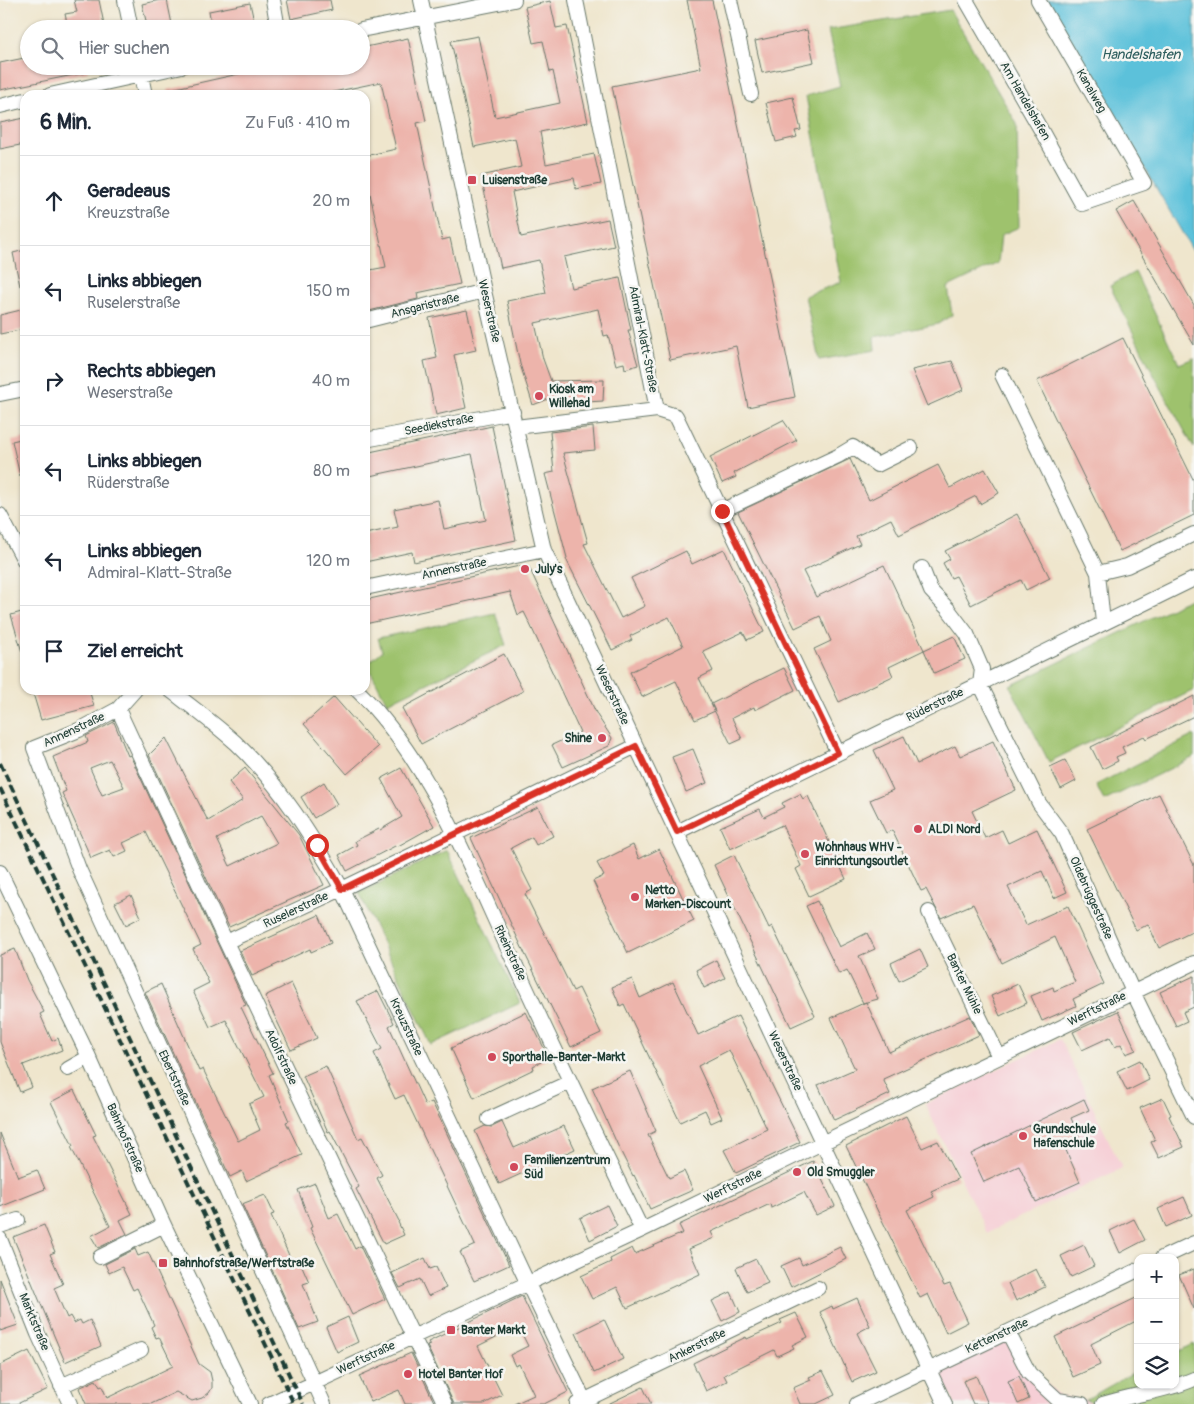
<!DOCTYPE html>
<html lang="de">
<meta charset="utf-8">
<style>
:root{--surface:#fff;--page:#f2f2f3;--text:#1f2937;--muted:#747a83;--line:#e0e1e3}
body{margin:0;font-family:Pangolin,sans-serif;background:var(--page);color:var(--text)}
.controls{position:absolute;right:15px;bottom:15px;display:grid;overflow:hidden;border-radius:10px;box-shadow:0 1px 4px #0004}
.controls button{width:45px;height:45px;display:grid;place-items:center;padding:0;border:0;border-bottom:1px solid var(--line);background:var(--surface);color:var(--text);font:25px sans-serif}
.stop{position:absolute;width:15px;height:15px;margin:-11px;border:4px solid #d93025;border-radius:50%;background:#fff}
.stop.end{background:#d93025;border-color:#fff;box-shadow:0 1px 5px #0008}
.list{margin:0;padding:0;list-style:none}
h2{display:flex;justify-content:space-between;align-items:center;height:65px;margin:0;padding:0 20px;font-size:21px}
h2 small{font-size:16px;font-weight:400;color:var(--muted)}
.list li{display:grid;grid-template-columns:32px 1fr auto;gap:15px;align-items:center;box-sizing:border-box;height:90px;padding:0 20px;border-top:1px solid var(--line)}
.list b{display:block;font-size:19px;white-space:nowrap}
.list p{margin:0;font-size:16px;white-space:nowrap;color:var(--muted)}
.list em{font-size:16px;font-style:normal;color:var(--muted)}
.icon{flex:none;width:28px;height:28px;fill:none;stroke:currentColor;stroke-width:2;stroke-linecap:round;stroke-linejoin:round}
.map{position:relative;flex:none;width:1194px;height:1404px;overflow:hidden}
.search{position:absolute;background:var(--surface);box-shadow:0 1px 4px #0004;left:20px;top:20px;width:350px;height:55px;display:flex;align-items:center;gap:12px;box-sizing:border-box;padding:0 18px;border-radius:28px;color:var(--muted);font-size:19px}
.panel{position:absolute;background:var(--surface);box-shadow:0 1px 4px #0004;left:20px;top:90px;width:350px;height:605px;border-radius:15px}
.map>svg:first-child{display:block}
.built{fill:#f6cfd6}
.green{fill:#9ec26d;stroke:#5e8050}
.water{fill:#5cc1da;stroke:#3e7f87}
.building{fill:#edb4ab;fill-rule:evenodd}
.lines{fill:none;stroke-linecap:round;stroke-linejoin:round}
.minor-casing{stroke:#68786a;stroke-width:16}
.minor{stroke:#fff;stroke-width:14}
.rail{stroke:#1f3d34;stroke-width:4;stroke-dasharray:8 4;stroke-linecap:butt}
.route{stroke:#d93025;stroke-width:6}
.poi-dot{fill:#d1495b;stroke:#f6f6f2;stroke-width:2}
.labels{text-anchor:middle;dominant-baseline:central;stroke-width:5;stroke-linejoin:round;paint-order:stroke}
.street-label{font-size:12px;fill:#1f3d34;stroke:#f6f6f2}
.poi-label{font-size:12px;font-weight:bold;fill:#1f3d34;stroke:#f6f6f2;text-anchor:start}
.water-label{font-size:14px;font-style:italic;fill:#2e5e5e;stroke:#f6f6f2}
</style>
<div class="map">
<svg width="1194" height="1404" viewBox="0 0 1194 1404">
<rect width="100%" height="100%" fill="#f6f6f2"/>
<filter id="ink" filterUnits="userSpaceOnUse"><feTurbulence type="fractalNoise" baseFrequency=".02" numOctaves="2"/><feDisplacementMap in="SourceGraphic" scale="10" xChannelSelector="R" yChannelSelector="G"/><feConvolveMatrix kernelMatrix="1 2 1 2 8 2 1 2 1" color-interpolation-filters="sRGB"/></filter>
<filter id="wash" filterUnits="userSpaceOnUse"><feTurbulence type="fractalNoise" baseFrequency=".0096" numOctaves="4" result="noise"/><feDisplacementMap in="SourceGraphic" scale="20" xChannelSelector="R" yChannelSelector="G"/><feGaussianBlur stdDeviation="1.12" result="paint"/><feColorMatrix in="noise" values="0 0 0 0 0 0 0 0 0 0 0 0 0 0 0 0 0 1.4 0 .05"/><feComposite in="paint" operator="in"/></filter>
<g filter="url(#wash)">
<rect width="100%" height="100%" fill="#efe6cd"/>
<!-- built -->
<path class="built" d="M1060 1039 1122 1168 987 1233 925 1104Z
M1015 1335 1034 1372 1060 1396 1085 1400 1097 1404H955L939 1370Z"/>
<!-- green -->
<path class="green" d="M950 10 1017 124 1019 227 1001 235 998 263 948 287 952 315 938 324 874 337 875 350 819 360 805 296 841 282 806 96 840 86 828 30Z
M1135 272 1179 364 1194 358V448L1155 377 1110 286Z
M1194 597V690L1049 762 1010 686Z
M495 613 506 645 387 703 372 674 365 668V666L382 651 378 638Z
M1194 735V757L1104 801 1096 785Z
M447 850 520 1003 431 1045 359 893Z
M1194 1344V1404H1097L1085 1400 1138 1370V1385H1175V1353Z"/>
<!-- water -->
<path class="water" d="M1047 0H1194V253Z"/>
<g id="blocks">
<!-- building -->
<path class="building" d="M74 0H99L105 29H81L80 25 68 27 65 14 77 12Z
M160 0H167L173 29H148L142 4Z
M287 0H330L332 10 291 19Z
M687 0H712L795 397 748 407 736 346 670 360 612 86 701 68Z
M550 1 556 28 567 26 588 122 540 132 546 164 594 154 601 184 576 189 574 178 512 192 521 237 608 219 614 246 564 257 571 288 620 278 631 330H628L638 365 625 369 624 363 616 365 608 335 604 336 598 309 535 323 543 359 551 381 604 380 603 401 552 404 551 398 533 405 520 364 507 301 546 293 539 260 501 268 481 176 521 167 515 138 474 147 451 41 478 36 495 117 560 103 553 71 550 72 543 41 533 43 525 7Z
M250 3 255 26 243 29H212L209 11Z
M807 30 814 62 762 73 755 41Z
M408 38 426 121 417 123 442 240 450 238 460 284 417 293 418 299 365 312V271L386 267 365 171V156L396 149 381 82 319 95H168L167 90 274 66H361V48Z
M29 57V66H87L88 72 0 90V63Z
M793 97 801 130 795 131 797 137 776 142 766 103Z
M25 118V144L0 149V123Z
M1134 201 1194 305V345L1116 211Z
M25 250V285L20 286 13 253Z
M25 309V329L0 334V315Z
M467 310 476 350 454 355 466 408 436 415 424 361 437 358 429 318Z
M1123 338 1194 481V515L1120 551 1037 381Z
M952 361 963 390 927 406 912 370Z
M783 420 797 440 734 473 736 477 722 483 710 457Z
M492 426 516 540 414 562 412 552 365 562V534L398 527 394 509 438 500 444 529 486 520 472 454 365 477V453Z
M593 427 595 450 563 453 588 543 584 544 621 618 645 606 631 578 686 551 692 564 724 549 764 632 747 640 743 632 703 651 713 671 699 678 715 711 695 720 676 681 642 697 630 672 683 646 669 617 630 636 632 640 612 650 566 559 567 558 545 474 554 472 550 432Z
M25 438V476H20L12 441Z
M850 459 869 500 938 465 950 488 985 469 999 493 980 504 976 496 899 535 891 519 856 536 860 544 803 571 816 597 884 565 924 650 889 667 893 676 839 702 814 649 831 641 820 616 795 628 738 512Z
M1017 514 1050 578 1026 590 1021 580 971 605 956 576 951 578 943 563 950 559 945 551Z
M524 565 529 567 597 715 612 738 609 746 563 767 552 745 580 732 529 622 524 612 518 615 510 592 365 624V600Z
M25 611V651L22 652 11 615Z
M954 636 965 659 934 673 924 650Z
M504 654 523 691 421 744 402 708Z
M784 668 795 690 755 710 754 707 732 718 742 739 731 744 711 704Z
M32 690H89L94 706 41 720Z
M1194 696V716L1146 739 1144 736 1122 747 1125 753 1116 757 1118 761 1102 769 1091 747Z
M334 697 378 747 347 774 304 724Z
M114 722 128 756 130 755 246 1005 241 1007 273 1073 269 1075 289 1121 286 1122 302 1155 246 1181 242 1171 230 1177 145 992 161 984 199 1071 203 1069 238 1141 260 1130 249 1104 264 1097 226 1020 210 1027 193 991 209 983 193 949 201 945 146 832 123 843 127 851 114 857 110 850 91 858 62 793 66 791 53 757 88 742 86 736ZM110 760 124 787 102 795 90 768Z
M904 736 917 764 955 746 960 756 993 741 1016 790 972 811 985 838 1002 830 1008 843 1037 829 1067 892 1054 898 1042 871 1008 887 1026 925 1068 906 1104 984 1073 999 1076 1006 1042 1021 1031 996 1053 987 1054 991 1075 982 1055 937 1002 963 973 904 941 918 926 889 921 891 892 830 886 833 870 800 893 790 874 750Z
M166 738 208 821 243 800 229 782 245 768 299 835 324 885 229 927 149 755ZM261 816 277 843 230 866 217 839Z
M693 749 707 783 686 792 672 757Z
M1065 760 1076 781 1061 789 1050 767Z
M401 768 434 826 398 846 397 845 347 871 339 855 357 845 355 841 379 829 380 830 402 817 381 779Z
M324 782 337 804 314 818 301 797Z
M800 794 803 799 808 796 846 879 809 896 796 869 801 866 782 825 730 849 720 827 760 809 764 817 784 807 782 803Z
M1159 794 1194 865V931L1159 948 1148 924 1136 930 1087 829Z
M538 807 553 836 536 845 532 837 511 848 532 890 525 894 573 991 579 988 601 1033 571 1047 525 954 471 838Z
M633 845 639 859 659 849 694 921 628 953 593 881 604 876 597 863Z
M734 855 769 928 772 926 815 1016 791 1027 714 865Z
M131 895 141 917 126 925 115 903Z
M817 901 839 947 867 933 875 949 859 956 878 999 863 1003 847 970 839 974 806 906Z
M319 915 331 943 311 952 310 949 252 976 240 951Z
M15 949 27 980 44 1012 40 1014 52 1041 58 1038 62 1050 23 1065 32 1087 20 1092 0 1042V955Z
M920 949 928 967 899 981 891 963Z
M716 960 725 978 704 988 696 970Z
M1194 976V1007L1183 1012 1187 1021 1176 1026 1160 992Z
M632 979 640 998 673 982 698 1035 738 1016 800 1142 736 1173 724 1150 767 1129 729 1050 698 1066 722 1118 711 1123 705 1110 680 1122 624 1004 620 1006 612 987Z
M291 983 317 1038 291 1050 265 996Z
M1018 984 1027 1003 1000 1016 991 996Z
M378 991 394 1023 389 1026 425 1105 432 1102 509 1265 474 1281 460 1252 475 1245 404 1095 395 1099 374 1053 382 1049 357 1001Z
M866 1002 889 1052 970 1016 979 1035 883 1079 890 1094 834 1120 818 1085 855 1069 831 1018Z
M1118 1011 1136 1050 1126 1054 1121 1044 1115 1047 1110 1037 1082 1050 1073 1032Z
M526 1012 549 1058 533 1066 534 1069 474 1098 451 1048Z
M1140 1060 1149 1080 1127 1091 1117 1071Z
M326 1066 358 1139 362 1137 382 1175 377 1178 399 1221 398 1222 404 1235 384 1244 356 1189 359 1187 330 1131 328 1132 303 1076Z
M630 1071 656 1131 648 1135 669 1178 684 1171 693 1190 650 1209 634 1175 633 1176 619 1148 592 1088Z
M74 1090 96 1135 93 1136 132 1214 120 1220 127 1234 98 1248 91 1236 110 1226 71 1147 73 1146 51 1102Z
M1163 1098 1171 1115 1169 1116 1184 1147 1159 1158 1151 1142 1155 1140 1140 1108Z
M1084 1099 1089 1110 1071 1118 1081 1141 1065 1148 1080 1182 1036 1202 1019 1166 984 1182 971 1154Z
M906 1116 922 1148 938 1141 958 1179 931 1191 934 1197 907 1210 944 1286 950 1284 968 1322 946 1333 928 1294 920 1298 846 1146Z
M502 1122 514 1148 564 1126 575 1149 499 1184 475 1131 485 1126 492 1127Z
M0 1133 18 1177 37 1170 45 1189 0 1207Z
M813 1161 835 1206 816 1215 804 1192 771 1208 770 1204 711 1232 714 1238 689 1249 700 1274 627 1308 617 1287 592 1299 581 1276 611 1262 610 1259 632 1248 635 1254 683 1233 679 1225Z
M315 1183 329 1218 338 1214 355 1249 360 1246 385 1299 352 1315 310 1228 312 1227 298 1190Z
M265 1195 274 1214 271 1215 292 1262 299 1259 309 1282 303 1284 318 1322 299 1329 242 1204Z
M1184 1197 1192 1215 1166 1227 1158 1209Z
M607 1205 617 1226 590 1240 580 1218Z
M1134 1219 1145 1240 1120 1253 1110 1231Z
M44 1225 55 1252 50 1254 63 1284 54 1288 67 1318 70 1316 74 1323 80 1320 82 1324 90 1320 101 1346 65 1362 13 1237Z
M1084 1245 1094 1266 1071 1277 1061 1256Z
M840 1247 846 1259 791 1287 781 1266 799 1258 802 1265Z
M135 1249 138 1256 148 1252 199 1364 210 1372 212 1381V1388L209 1393 202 1398 192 1401 176 1392 151 1404H86L79 1388 96 1380 100 1387 102 1386 107 1398 173 1366 159 1337 156 1338 151 1327 154 1325 137 1288 133 1290 122 1267 109 1273 105 1264Z
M425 1258 430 1269 436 1267 446 1288 428 1296 420 1279 400 1288 392 1273Z
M756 1259 768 1283 747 1292 736 1268Z
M1036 1269 1045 1287 1016 1301 1008 1283Z
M1194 1269V1309L1179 1275Z
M0 1279 18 1325 0 1331Z
M731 1292 740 1312 722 1321 712 1301Z
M522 1296 568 1392 544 1404H514L534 1395 519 1364 515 1366 510 1355 528 1346 518 1326 478 1346 502 1395 484 1404H454L427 1346 430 1345 428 1342Z
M1138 1297V1320L1091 1344 1100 1365 1073 1377 1055 1337Z
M857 1298 870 1326 857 1333 876 1371 852 1382 820 1312 832 1306 833 1309Z
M796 1313 808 1337 792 1345 794 1348 777 1356 774 1350 724 1375 727 1381 706 1391 693 1363 746 1337 747 1339 782 1323 780 1320Z
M348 1317 358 1342 337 1352 326 1327Z
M604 1319 623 1359 594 1373 576 1333Z
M29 1351 48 1389 17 1404H0V1365Z
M411 1353 435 1404H405L399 1390 371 1402 359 1376Z
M823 1371 835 1395 816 1404H800L793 1388 811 1380 809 1377Z
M976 1376 988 1404H973L963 1381Z
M1019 1376 1029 1399 1018 1404 1008 1381Z
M643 1387 651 1404H608Z"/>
</g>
</g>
<g filter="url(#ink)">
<use href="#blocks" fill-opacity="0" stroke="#68786a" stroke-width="1"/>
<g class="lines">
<defs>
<path id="minor" d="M125 0 131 29
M273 0 278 29
M421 0 484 291 544 550 945 1404
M576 0 657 410 676 416 838 753
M730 0 751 94
M966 0 1041 130 1082 204 1144 183 1038 0
M361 30 514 0
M139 66 145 95
M50 95 182 66
M0 106 25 100
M365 321 484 291
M1002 375 1098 573 1103 623
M0 394 25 389
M516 427 657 410
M365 440 513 412
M721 511 838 456 853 447 877 465 911 448
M0 515 25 562
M922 568 931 591 948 609 967 634 982 669 980 684
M1098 573 1127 566 1194 534
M365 588 544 550
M980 684 1039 803 1062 834 1133 992 1194 1117
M135 690 118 709 79 730 34 748 79 869 324 1404
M170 690C192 707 215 724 236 743 280 785 312 836 342 889L528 1284 586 1404
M357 690C428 759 469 864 510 953 553 1046 597 1138 642 1230
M118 709 226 942 445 1404
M677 832 1194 579
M0 872 89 1057 164 1225 250 1404
M929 912 999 1057
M226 942 342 889 636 746
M68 1069 89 1057
M489 1119 570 1082
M0 1226 18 1220
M0 1239 38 1334 70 1404
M100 1257 164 1225
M1162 1258 1194 1243
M1008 1332 1029 1373 1058 1400 1082 1404
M61 1386 141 1350
M269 1404 642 1230 1194 963
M577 1404 818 1288
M857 1404 1138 1270
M1103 1404C1133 1394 1165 1392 1194 1379"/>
</defs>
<!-- minor casing -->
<use href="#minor" class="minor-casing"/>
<!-- minor -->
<use href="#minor" class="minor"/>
<!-- rail -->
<path class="rail" d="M0 763 303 1404
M0 788 294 1404"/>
</g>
</g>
<g class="lines" filter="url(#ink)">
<!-- route -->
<path class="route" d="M317 845 342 889 636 746 677 832 838 753 722 511"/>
</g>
<!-- markers -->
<g class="poi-dot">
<rect x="467" y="175" width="10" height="10" rx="2.5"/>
<circle cx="539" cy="396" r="5"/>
<circle cx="525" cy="569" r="5"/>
<circle cx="602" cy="738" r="5"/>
<circle cx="918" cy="829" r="5"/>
<circle cx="805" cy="854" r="5"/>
<circle cx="635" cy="897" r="5"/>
<circle cx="492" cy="1057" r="5"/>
<circle cx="1023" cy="1136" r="5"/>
<circle cx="514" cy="1167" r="5"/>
<circle cx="797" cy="1172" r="5"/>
<rect x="158" y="1258" width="10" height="10" rx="2.5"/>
<rect x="446" y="1325" width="10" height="10" rx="2.5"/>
<circle cx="408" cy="1374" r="5"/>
</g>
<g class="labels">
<!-- street labels -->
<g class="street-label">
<text transform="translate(1091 91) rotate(60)">Kanalweg</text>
<text transform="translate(1025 101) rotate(60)">Am Handelshafen</text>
<text transform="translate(425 306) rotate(-14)">Ansgaristraße</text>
<text transform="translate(489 311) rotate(77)">Weserstraße</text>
<text transform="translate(643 339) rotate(79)">Admiral-Klatt-Straße</text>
<text transform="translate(439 425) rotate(-11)">Seediekstraße</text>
<text transform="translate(454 569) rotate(-12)">Annenstraße</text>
<text transform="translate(612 695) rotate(65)">Weserstraße</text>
<text transform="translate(935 705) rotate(-26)">Rüderstraße</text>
<text transform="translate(74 730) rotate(-25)">Annenstraße</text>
<text transform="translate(1091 898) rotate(66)">Oldebrüggestraße</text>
<text transform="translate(296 910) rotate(-25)">Ruselerstraße</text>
<text transform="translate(510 953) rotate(65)">Rheinstraße</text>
<text transform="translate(964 984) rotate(64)">Banter Mühle</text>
<text transform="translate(1097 1009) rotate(-26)">Werftstraße</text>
<text transform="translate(406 1027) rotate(65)">Kreuzstraße</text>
<text transform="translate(281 1057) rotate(65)">Adolfstraße</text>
<text transform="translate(785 1061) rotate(65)">Weserstraße</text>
<text transform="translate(174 1078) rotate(65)">Ebertstraße</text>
<text transform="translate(125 1138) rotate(66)">Bahnhofstraße</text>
<text transform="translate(733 1186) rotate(-26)">Werftstraße</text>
<text transform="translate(34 1322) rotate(67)">Marktstraße</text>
<text transform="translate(997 1336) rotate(-25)">Kettenstraße</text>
<text transform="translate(697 1346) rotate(-26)">Ankerstraße</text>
<text transform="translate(366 1358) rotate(-25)">Werftstraße</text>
</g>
<!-- poi labels -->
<g class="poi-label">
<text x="482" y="180">Luisenstraße</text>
<text x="549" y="389">Kiosk am<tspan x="549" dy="14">Willehad</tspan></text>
<text x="535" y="569">July's</text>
<text x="592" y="738" text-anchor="end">Shine</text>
<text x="928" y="829">ALDI Nord</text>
<text x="815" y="847">Wohnhaus WHV -<tspan x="815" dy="14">Einrichtungsoutlet</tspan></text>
<text x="645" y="890">Netto<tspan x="645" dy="14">Marken-Discount</tspan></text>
<text x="502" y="1057">Sporthalle-Banter-Markt</text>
<text x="1033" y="1129">Grundschule<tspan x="1033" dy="14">Hafenschule</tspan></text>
<text x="524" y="1160">Familienzentrum<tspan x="524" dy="14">Süd</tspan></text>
<text x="807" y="1172">Old Smuggler</text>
<text x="173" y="1263">Bahnhofstraße/Werftstraße</text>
<text x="461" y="1330">Banter Markt</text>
<text x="418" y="1374">Hotel Banter Hof</text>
</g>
<!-- water labels -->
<g class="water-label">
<text x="1141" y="54">Handelshafen</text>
</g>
</g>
</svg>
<div class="controls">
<button>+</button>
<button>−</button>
<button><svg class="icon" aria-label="layers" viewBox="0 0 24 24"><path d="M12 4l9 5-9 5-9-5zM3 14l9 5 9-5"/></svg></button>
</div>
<div class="stop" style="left:317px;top:845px"></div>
<div class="stop end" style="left:722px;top:511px"></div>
<div class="search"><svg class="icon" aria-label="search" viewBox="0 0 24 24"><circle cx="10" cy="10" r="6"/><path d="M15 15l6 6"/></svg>Hier suchen</div>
<section class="panel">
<h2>6 Min.<small>Zu Fuß · 410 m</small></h2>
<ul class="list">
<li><svg class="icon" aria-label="ahead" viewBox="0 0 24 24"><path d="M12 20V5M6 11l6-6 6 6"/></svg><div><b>Geradeaus</b><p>Kreuzstraße</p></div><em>20 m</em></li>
<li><svg class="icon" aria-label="left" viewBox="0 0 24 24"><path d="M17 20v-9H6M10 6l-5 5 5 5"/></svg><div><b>Links abbiegen</b><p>Ruselerstraße</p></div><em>150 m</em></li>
<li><svg class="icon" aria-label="right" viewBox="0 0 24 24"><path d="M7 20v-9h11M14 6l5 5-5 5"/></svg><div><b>Rechts abbiegen</b><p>Weserstraße</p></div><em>40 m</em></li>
<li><svg class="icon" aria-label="left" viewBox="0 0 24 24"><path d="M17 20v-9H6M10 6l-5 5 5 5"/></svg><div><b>Links abbiegen</b><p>Rüderstraße</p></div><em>80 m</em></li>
<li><svg class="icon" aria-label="left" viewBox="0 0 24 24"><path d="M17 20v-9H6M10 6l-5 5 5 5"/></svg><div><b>Links abbiegen</b><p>Admiral-Klatt-Straße</p></div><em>120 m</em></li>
<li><svg class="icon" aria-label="arrive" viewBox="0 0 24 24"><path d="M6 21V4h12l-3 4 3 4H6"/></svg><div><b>Ziel erreicht</b></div></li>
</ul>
</section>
</div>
